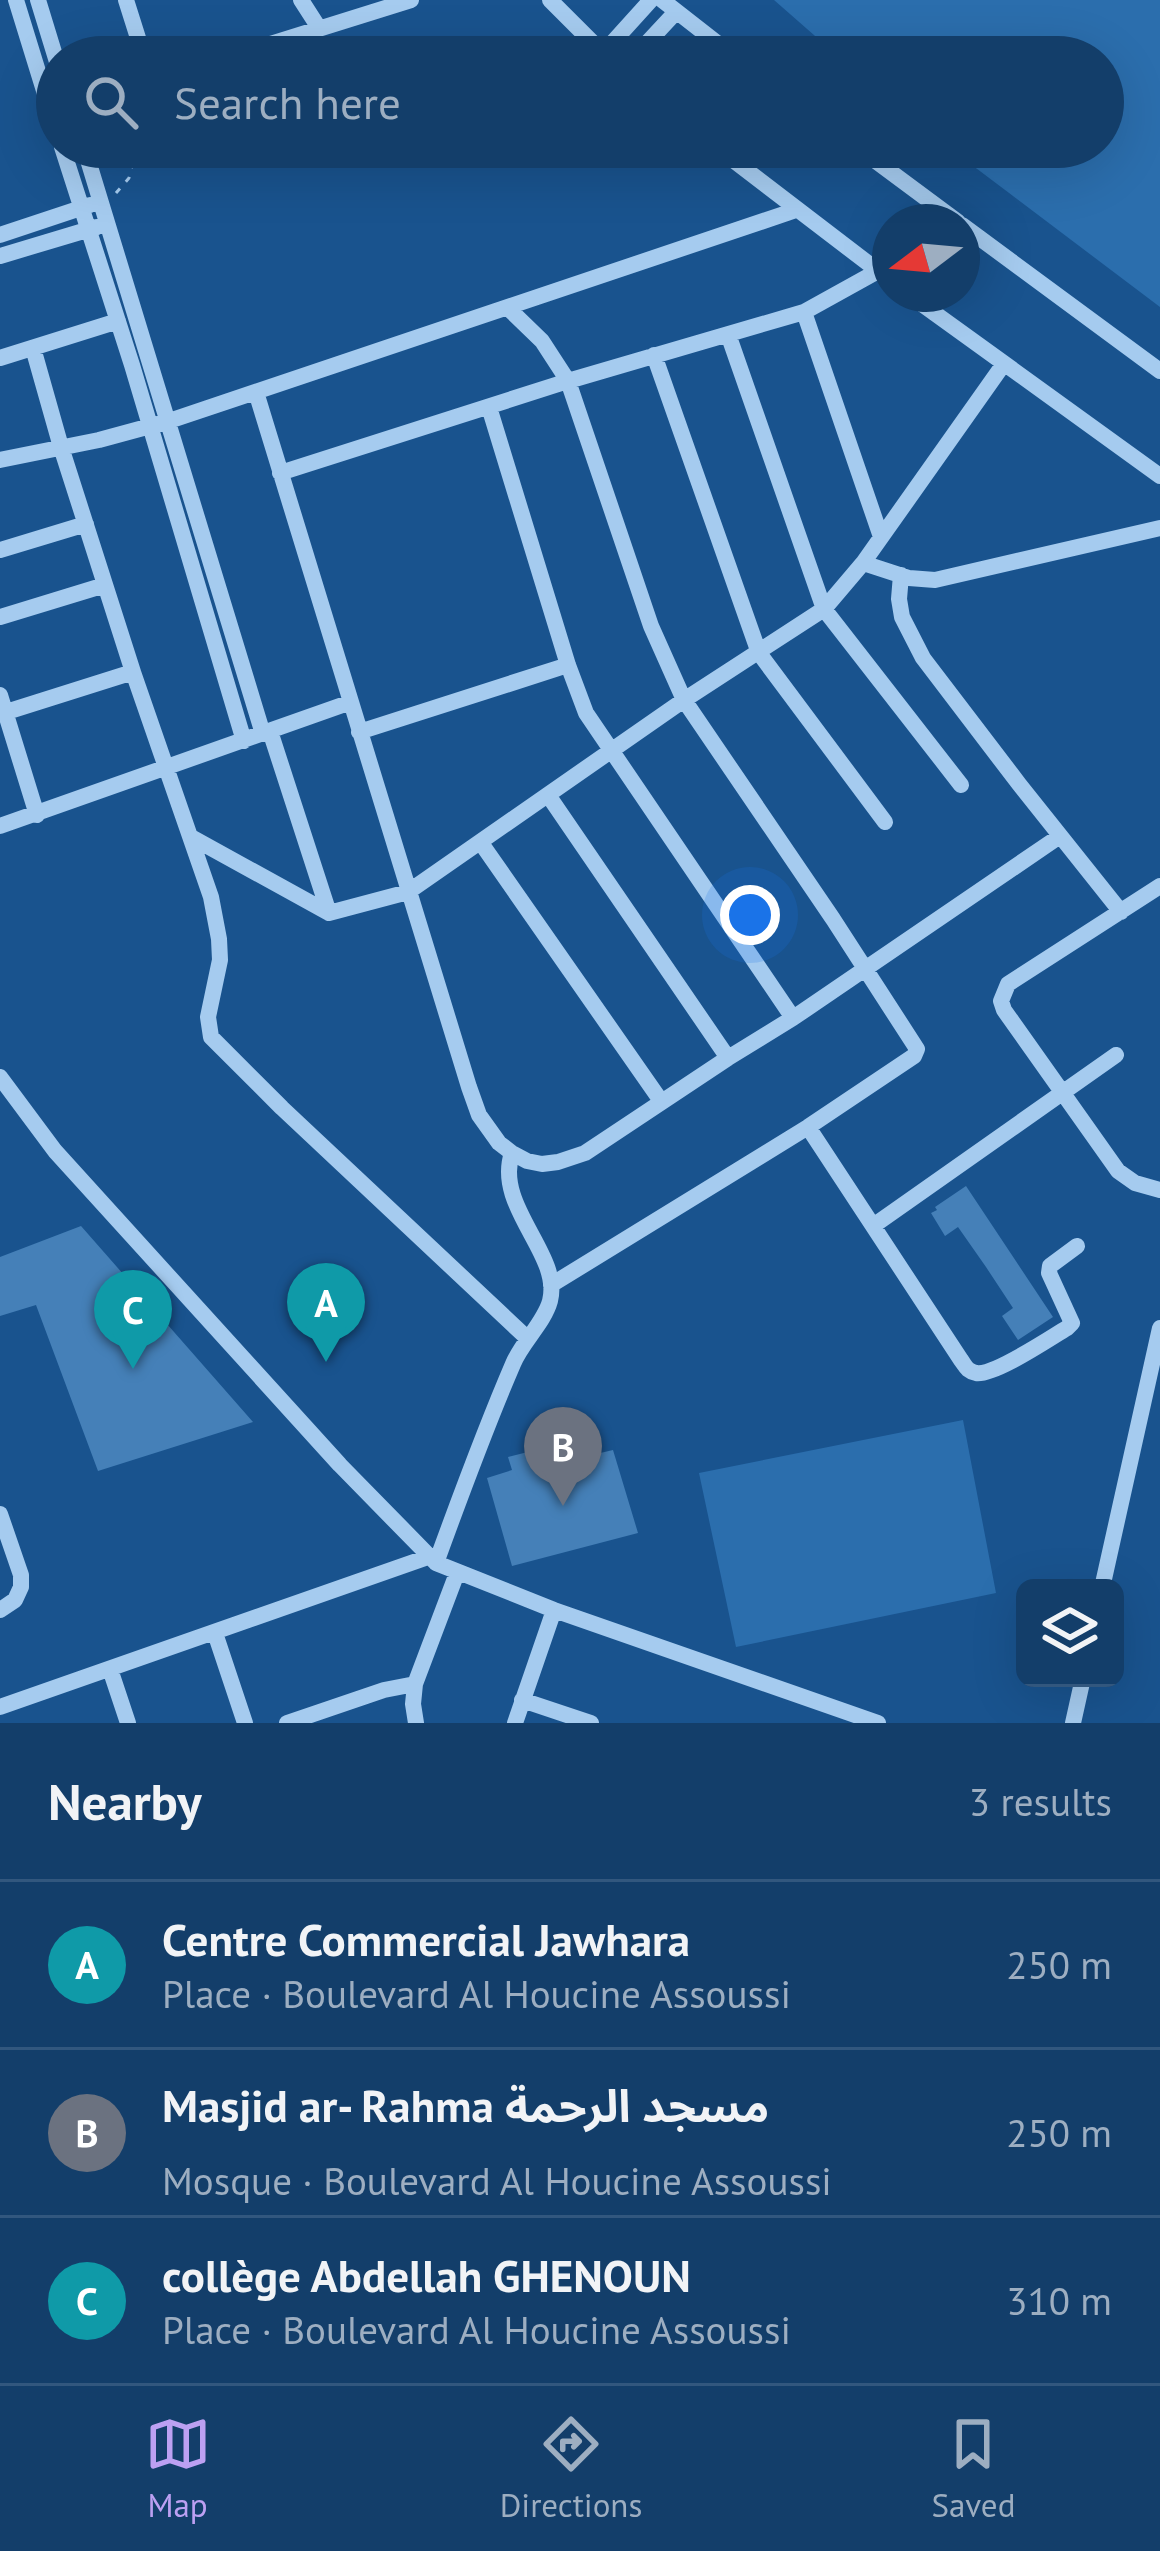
<!DOCTYPE html>
<meta charset="utf-8">
<style>
:root{--surface:#133e6a;--page:#1c4570;--text:#f1f3f6;--muted:#9daec1;--line:#32577e;--accent:#bca0f2}
body{margin:0;font-family:"PT Sans","Noto Sans Arabic",sans-serif;background:var(--page);color:var(--text)}
.controls{position:absolute;right:36px;bottom:36px;display:grid;overflow:hidden;border-radius:18px;box-shadow:0 12px 48px #0002}
.controls button{width:108px;height:108px;display:grid;place-items:center;padding:0;border:0;border-bottom:3px solid var(--line);background:var(--surface);color:var(--text);font:60px sans-serif}
.compass{position:absolute;left:872px;top:204px;width:108px;height:108px;border-radius:50%;background:var(--surface);box-shadow:0 12px 48px #0002;rotate:254deg}
.you{position:absolute;left:750px;top:915px;width:42px;height:42px;margin:-30px;border:9px solid #fff;border-radius:50%;background:#1a73e8;box-shadow:0 0 0 18px #1a73e833}
.badge{display:grid;place-items:center;width:78px;height:78px;border-radius:50%;background:var(--accent);color:#fff;font-size:39px;font-weight:700}
.pin{position:absolute;translate:-50% -99px;filter:drop-shadow(0 3px 6px #0008)}
.pin::after{content:'';position:absolute;top:63px;width:42px;height:36px;background:inherit;clip-path:polygon(0 0,100% 0,50% 100%)}
.list{margin:0;padding:0;list-style:none}
h2{display:flex;justify-content:space-between;align-items:center;height:156px;margin:0;padding:0 48px;font-size:51px}
h2 small{font-size:39px;font-weight:400;color:var(--muted)}
.list li{display:grid;grid-template-columns:78px 1fr auto;gap:36px;align-items:center;box-sizing:border-box;height:168px;padding:0 48px;border-top:3px solid var(--line)}
.list b{display:block;font-size:45px;white-space:nowrap}
.list p{margin:0;font-size:39px;white-space:nowrap;color:var(--muted)}
.list em{font-size:39px;font-style:normal;color:var(--muted)}
.icon{flex:none;width:66px;height:66px;fill:none;stroke:currentColor;stroke-width:2;stroke-linecap:round;stroke-linejoin:round}
.map{position:relative;flex:none;width:1160px;height:1723px;overflow:hidden}
.search{position:absolute;background:var(--surface);box-shadow:0 12px 48px #0002;left:36px;right:36px;top:36px;height:132px;display:flex;align-items:center;gap:30px;box-sizing:border-box;padding:0 42px;border-radius:66px;color:var(--muted);font-size:45px}
.sheet{height:660px;background:var(--surface)}
nav{display:flex;justify-content:space-around;align-items:center;box-sizing:border-box;height:168px;border-top:3px solid var(--line);background:var(--surface);font-size:33px;color:var(--muted)}
nav a{display:grid;justify-items:center;gap:6px}
nav .on{color:var(--accent)}
.map>svg:first-child{display:block}
.green{fill:#2b6ead}
.building{fill:#4580b8}
.lines{fill:none;stroke-linecap:round;stroke-linejoin:round}
.path{stroke:#a5cbef;stroke-width:3;stroke-dasharray:6 9;stroke-linecap:butt}
.minor{stroke:#a5cbef;stroke-width:16}
</style>
<div class="map">
<svg width="1160" height="1723" viewBox="0 0 1160 1723">
<rect width="100%" height="100%" fill="#19538e"/>
<!-- green -->
<path class="green" d="M774 0H1160V307L948 147H1103V57H839Z
M963 1420 996 1593 736 1647 699 1473Z"/>
<!-- building -->
<path class="building" d="M966 1186 1053 1317 1018 1340 1002 1316 1013 1308 986 1267 958 1227 945 1236 931 1213 937 1210 935 1207Z
M81 1226 253 1422 98 1471 36 1305 0 1316V1257Z
M575 1440 579 1458 613 1450 638 1533 512 1566 487 1478 512 1470 508 1457Z"/>
<g class="lines">
<!-- path -->
<path class="path" d="M116 193 129 178 137 147"/>
<!-- minor -->
<path class="minor" d="M16 0 57 133
M38 0 57 62
M126 0 144 57
M301 0 319 28
M550 0 607 57
M662 0 735 57
M603 53 651 0
M229 57 411 0
M634 57 675 13
M62 147 132 365 244 741
M84 147 263 734
M716 147 890 280
M857 147 958 222
M962 225 1160 371
M0 235 90 205
M0 256 97 227
M908 294 1160 476
M509 309 542 341 568 381 651 626 684 700 833 919 917 1049 914 1056 808 1127 551 1285
M804 312 881 537
M728 334 824 609 961 785
M33 348 61 447 133 672 211 897 219 939 220 960 208 1017 211 1037 282 1108 527 1338
M654 355 759 653 885 822
M0 358 118 321
M256 392 469 1087 479 1115 499 1143 512 1153 527 1161 542 1164 558 1162 585 1153 728 1058 793 1018 1060 836
M489 407 568 665 586 713 793 1018
M0 460 99 440 169 421 796 210
M280 473 568 381 804 312 878 271
M0 550 86 524
M863 563 909 578 935 580 1160 528
M901 575 899 599 902 617 923 658 1019 784 1121 912
M0 617 105 585
M0 695 37 815
M0 714 133 672
M270 731 329 913
M359 732 568 665
M548 795 728 1058
M0 826 351 702
M191 837 329 913 408 892 684 700 824 609 863 563 1003 365
M481 843 661 1101
M1160 886 1008 984 1001 1001 1004 1010 1118 1171 1135 1183 1160 1190
M0 1077 55 1151 340 1465 436 1563 554 1610 878 1723
M808 1127 961 1360C966 1367 967 1371 976 1373 994 1376 1050 1338 1067 1328L1072 1323 1049 1273 1050 1266 1077 1246
M873 1226 1116 1055
M0 1514 21 1575V1587L15 1600 0 1610
M436 1563C460 1497 485 1429 513 1364 522 1342 544 1323 550 1301 562 1254 494 1207 512 1153
M1102 1588 1160 1328
M215 1633 245 1723
M110 1669 128 1723
M522 1700 591 1723
M0 1707 428 1557
M287 1723 384 1690 415 1684
M416 1723 413 1704 415 1684 457 1573
M515 1723 554 1610
M1073 1723 1083 1678"/>
</g>
</svg>
<div class="controls">
<button><svg class="icon" aria-label="layers" viewBox="0 0 24 24"><path d="M12 4l9 5-9 5-9-5zM3 14l9 5 9-5"/></svg></button>
</div>
<svg class="compass" viewBox="-18 -18 36 36"><path d="M0-13l5 13h-10z" fill="#e53935"/><path d="M0 13l5-13h-10z" fill="#9daec1"/></svg>
<div class="you"></div>
<div class="pin badge" style="left:326px;top:1362px;background:#0f9aa8">A</div>
<div class="pin badge" style="left:563px;top:1506px;background:#6b7280">B</div>
<div class="pin badge" style="left:133px;top:1369px;background:#0f9aa8">C</div>
<div class="search"><svg class="icon" aria-label="search" viewBox="0 0 24 24"><circle cx="10" cy="10" r="6"/><path d="M15 15l6 6"/></svg>Search here</div>
</div>
<section class="sheet">
<h2>Nearby<small>3 results</small></h2>
<ul class="list">
<li><span class="badge" style="background:#0f9aa8">A</span><div><b>Centre Commercial Jawhara</b><p>Place · Boulevard Al Houcine Assoussi</p></div><em>250 m</em></li>
<li><span class="badge" style="background:#6b7280">B</span><div><b>Masjid ar- Rahma مسجد الرحمة</b><p>Mosque · Boulevard Al Houcine Assoussi</p></div><em>250 m</em></li>
<li><span class="badge" style="background:#0f9aa8">C</span><div><b>collège Abdellah GHENOUN</b><p>Place · Boulevard Al Houcine Assoussi</p></div><em>310 m</em></li>
</ul>
</section>
<nav>
<a class="on"><svg class="icon" aria-label="map" viewBox="0 0 24 24"><path d="M3 6l6-2 6 2 6-2v14l-6 2-6-2-6 2zM9 4v14M15 6v14"/></svg>Map</a>
<a><svg class="icon" aria-label="directions" viewBox="0 0 24 24"><path d="M12 3l9 9-9 9-9-9zM9 14v-3h6M13 9l2 2-2 2"/></svg>Directions</a>
<a><svg class="icon" aria-label="saved" viewBox="0 0 24 24"><path d="M7 4h10v16l-5-4-5 4z"/></svg>Saved</a>
</nav>
